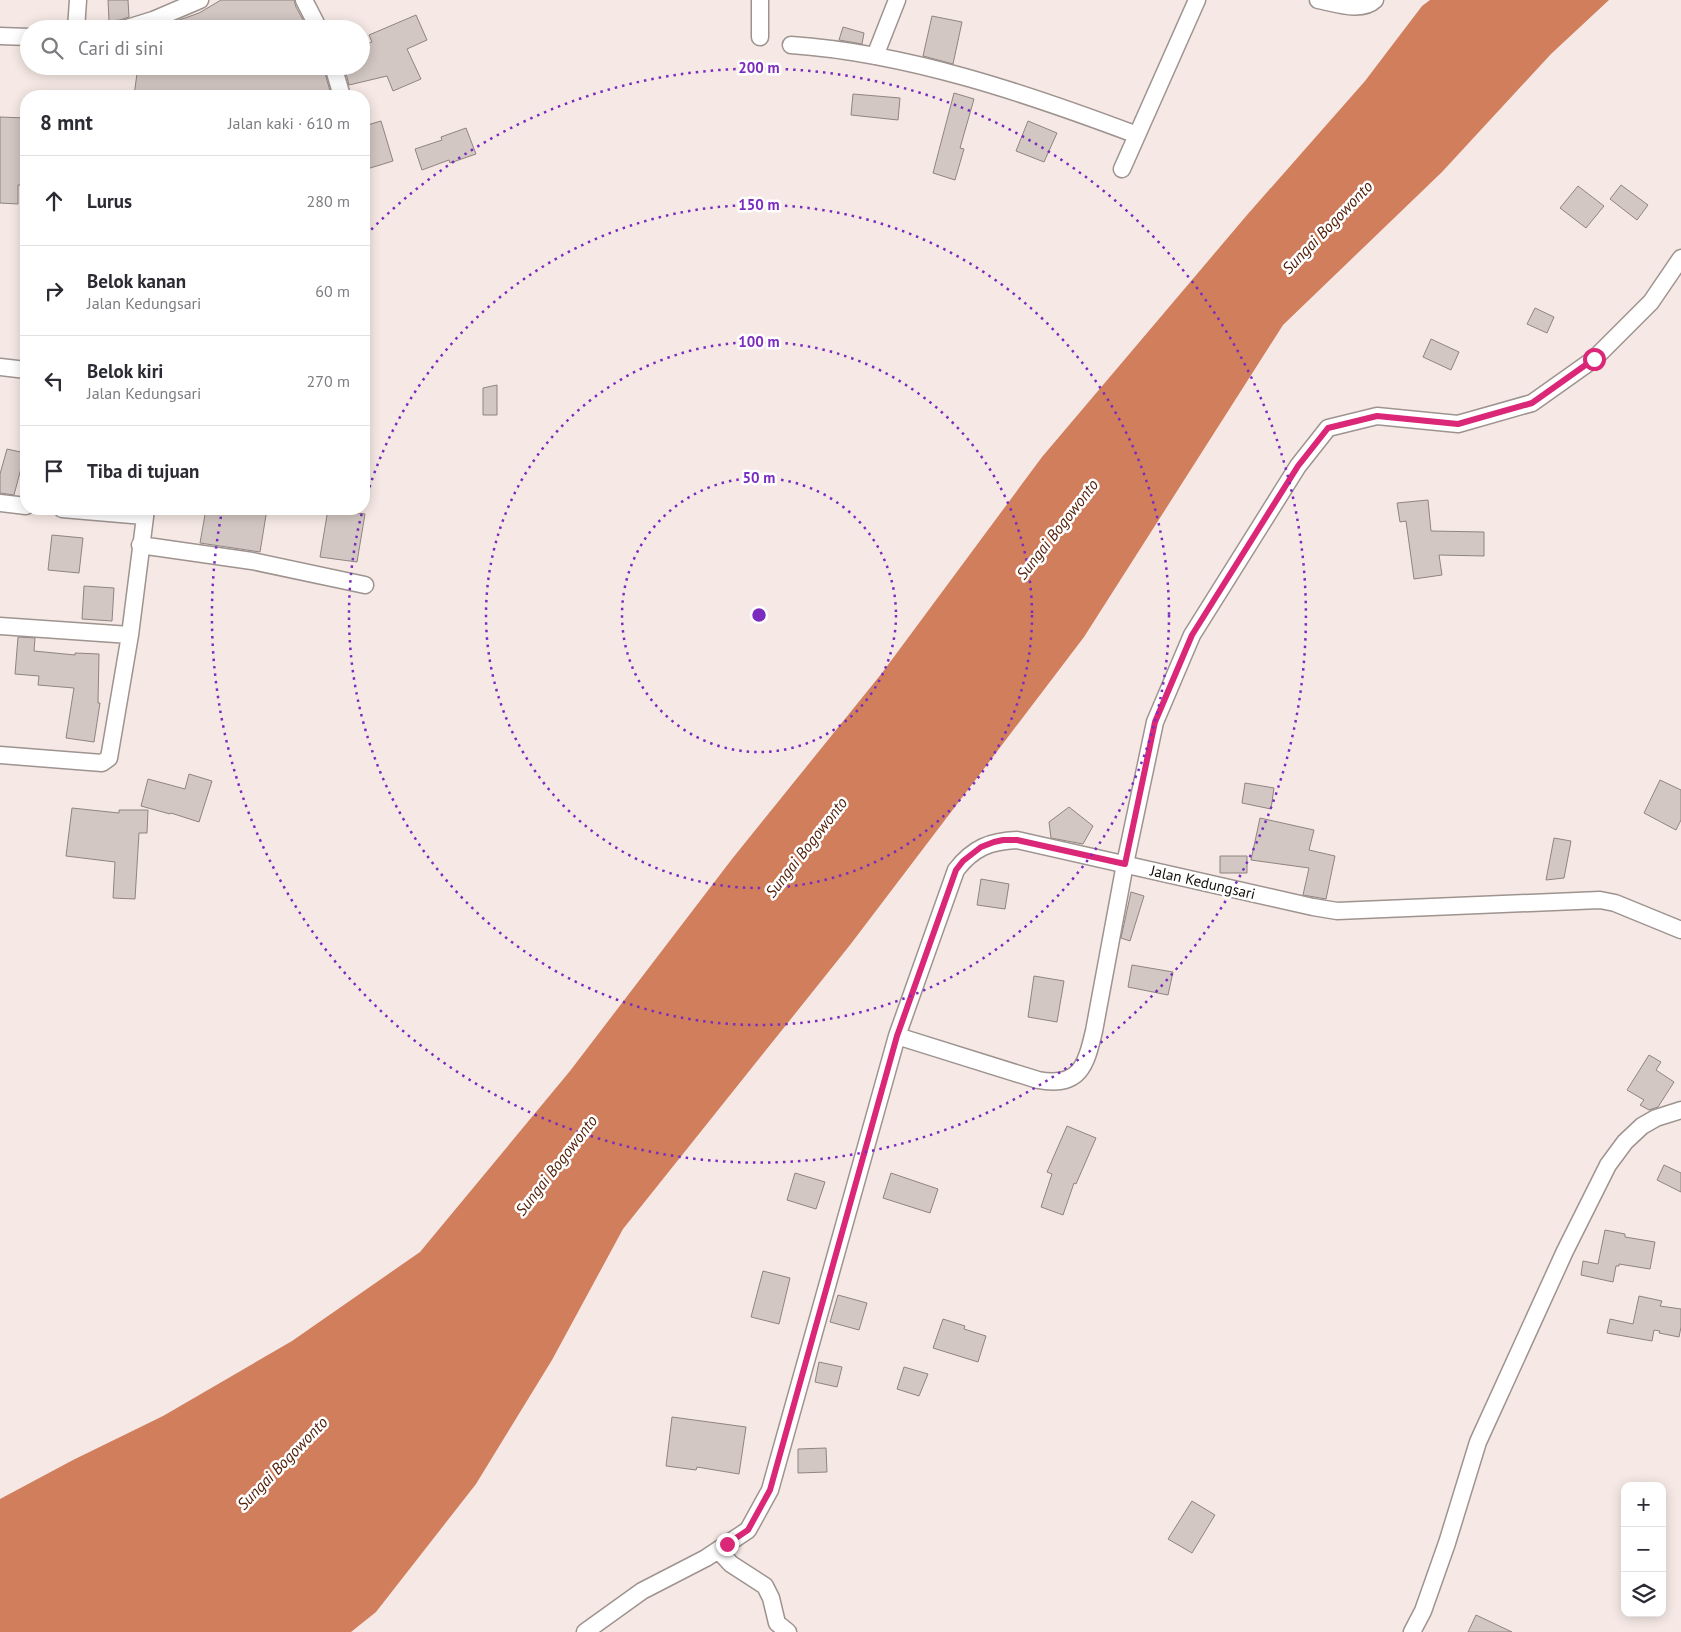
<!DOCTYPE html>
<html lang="id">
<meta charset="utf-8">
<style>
:root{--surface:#fff;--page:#f7f7f7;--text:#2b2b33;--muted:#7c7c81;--line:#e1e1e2}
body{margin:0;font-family:"PT Sans",sans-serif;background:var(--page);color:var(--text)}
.controls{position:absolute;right:15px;bottom:15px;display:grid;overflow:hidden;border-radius:10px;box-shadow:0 2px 12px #0003}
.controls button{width:45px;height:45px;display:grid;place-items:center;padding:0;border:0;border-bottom:1px solid var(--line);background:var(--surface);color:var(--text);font:25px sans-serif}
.stop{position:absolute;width:15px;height:15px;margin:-11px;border:4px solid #db2777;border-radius:50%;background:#fff}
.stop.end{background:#db2777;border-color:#fff;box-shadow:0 1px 5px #0008}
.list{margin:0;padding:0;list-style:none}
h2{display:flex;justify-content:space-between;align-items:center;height:65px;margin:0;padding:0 20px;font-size:21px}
h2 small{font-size:16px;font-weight:400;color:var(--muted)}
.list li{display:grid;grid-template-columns:32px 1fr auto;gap:15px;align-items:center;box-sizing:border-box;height:90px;padding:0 20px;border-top:1px solid var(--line)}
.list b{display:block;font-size:19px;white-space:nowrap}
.list p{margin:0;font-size:16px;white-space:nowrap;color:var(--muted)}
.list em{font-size:16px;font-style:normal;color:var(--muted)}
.icon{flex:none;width:28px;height:28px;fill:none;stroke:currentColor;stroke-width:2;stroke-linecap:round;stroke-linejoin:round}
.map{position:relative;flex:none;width:1681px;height:1632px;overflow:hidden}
.search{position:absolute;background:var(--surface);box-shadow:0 2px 12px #0003;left:20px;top:20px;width:350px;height:55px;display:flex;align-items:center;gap:12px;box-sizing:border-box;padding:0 18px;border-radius:28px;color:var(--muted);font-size:19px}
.panel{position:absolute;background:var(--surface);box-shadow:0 2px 12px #0003;left:20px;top:90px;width:350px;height:425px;border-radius:20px}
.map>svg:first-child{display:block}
.water{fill:#d17e5d}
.building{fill:#d2c7c2;stroke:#8f8480}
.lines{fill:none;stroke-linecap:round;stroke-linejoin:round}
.street-casing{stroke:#9e938f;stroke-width:19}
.street{stroke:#fff;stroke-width:16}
.route{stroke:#db2777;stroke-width:6}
.ring{fill:none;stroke:#7b2cbf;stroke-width:2.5;stroke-dasharray:2.5 5}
.labels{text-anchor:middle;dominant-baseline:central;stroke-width:5;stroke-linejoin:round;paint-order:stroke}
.street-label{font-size:15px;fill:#110d0b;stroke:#fff}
.water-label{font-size:16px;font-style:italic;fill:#501b03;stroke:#fff}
.centre{fill:#7b2cbf;stroke:#fff;stroke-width:2.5}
.ring-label{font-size:15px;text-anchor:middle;font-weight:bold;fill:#7b2cbf;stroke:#fff;stroke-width:5;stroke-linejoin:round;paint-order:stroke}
</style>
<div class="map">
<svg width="1681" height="1632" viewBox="0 0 1681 1632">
<rect width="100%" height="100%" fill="#f6e9e5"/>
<!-- water -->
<path class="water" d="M1430 0H1609L1551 54 1442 172 1283 325 1084 637 850 945 623 1229 552 1360 476 1484 376 1612 351 1632H0V1499L73 1460 163 1416 292 1341 420 1252 570 1071 732 859 882 673 1042 457 1247 215 1365 81 1422 6Z"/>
<!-- building -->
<path class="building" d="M108 0H128L129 17 120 20 109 21Z
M221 0H294L296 7 308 29H162V27L168 24 199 13Z
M416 15 427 40 407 49 421 79 393 91 387 76 349 85 344 66H361V45L372 42 369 35Z
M932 16 962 22 953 64 923 56Z
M843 27 864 33 862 44 839 40Z
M138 66H323L330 91H328L329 96H134Z
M954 93 974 99 960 148 964 149 955 180 933 173Z
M853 94 900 98 898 120 851 115Z
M0 117 26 118V185H18V204L0 203Z
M381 121 393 161 367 169 364 158V126Z
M1028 121 1057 133 1044 162 1016 151Z
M466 128 476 154 450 163 449 160 422 170 415 149 442 140 441 137Z
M1621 185 1648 205 1637 220 1610 199Z
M1578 186 1604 206 1586 228 1560 208Z
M1535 308 1554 317 1547 333 1527 324Z
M1431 339 1459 352 1451 370 1423 357Z
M497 385V415H483V388Z
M7 449 25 453 14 495 0 493V474Z
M1428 500 1431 531 1484 532V556L1439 555 1442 575 1414 579 1406 521 1400 522 1397 503Z
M206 509H267L260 552 200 543Z
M328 509 365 514 357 562 320 557Z
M52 535 83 538 79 573 48 570Z
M84 586 114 588 112 621 82 619Z
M18 637 35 638 34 651 75 655V653L99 654 98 703H100L94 742 66 738 74 688 38 685 39 676 15 674Z
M189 774 212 781 199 822 171 813 170 814 141 806 148 779 185 789Z
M1660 780 1681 790V820L1676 830 1644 813Z
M1245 783 1274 788 1271 809 1242 803Z
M1069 807 1093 826 1083 844 1051 838 1049 822Z
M72 808 119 813V810H148L147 833H139L135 899 113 898 115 862 66 856Z
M1260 818 1314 830 1309 850 1335 856 1326 899 1303 895 1309 868 1251 860Z
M1554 838 1571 841 1564 878 1546 880Z
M1220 856H1247V873H1220Z
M981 879 1009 884 1005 909 977 905Z
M1131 892 1144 896 1130 941 1121 938Z
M1132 965 1173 972 1168 995 1128 987Z
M1034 976 1064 981 1057 1022 1028 1017Z
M1649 1055 1661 1062 1656 1070 1674 1082 1658 1107 1649 1110 1640 1105 1644 1100 1627 1090Z
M1067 1126 1096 1138 1076 1184 1074 1183 1063 1215 1041 1207 1052 1174 1047 1172Z
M1664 1165 1681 1173V1192L1657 1180Z
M795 1173 825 1182 816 1209 787 1200Z
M891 1173 938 1189 930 1213 883 1198Z
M1605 1230 1625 1234V1237L1655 1242 1650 1269 1619 1264V1266H1616L1613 1282 1581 1275 1583 1261 1598 1264Z
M763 1271 790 1278 779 1324 751 1317Z
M838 1295 867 1303 859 1330 830 1322Z
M1639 1296 1662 1301 1660 1306 1681 1309V1327L1679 1337 1659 1333 1660 1331 1654 1330 1652 1341 1607 1333 1610 1319 1633 1324Z
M943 1319 965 1326 964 1329 986 1336 978 1362 933 1348Z
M819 1362 842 1367 837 1387 815 1382Z
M904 1367 928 1374 919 1396 897 1389Z
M672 1417 746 1427 739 1474 697 1467 696 1470 666 1466Z
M826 1448 827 1472 798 1473V1449Z
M1192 1501 1215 1515 1192 1553 1168 1539Z
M1476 1615 1512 1632H1468Z"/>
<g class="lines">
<defs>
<path id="street" d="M304 0 319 29
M1318 0C1335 3 1361 13 1375 0
M76 29 78 0
M124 29 153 20 200 0
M0 36 29 37
M760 37V0
M791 45C908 53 1028 94 1137 135
M875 56 897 0
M333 66 342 96
M1122 169 1197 0
M0 367 26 370
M0 503 26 506
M62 509 144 516
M140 545 252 561 365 585
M0 626 130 635
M0 755 102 763 109 758 130 635 146 509
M897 1036 1038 1080C1080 1088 1086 1065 1094 1031L1125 864 1155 722 1192 635 1298 466 1328 428 1377 416 1458 424 1532 403 1594 359 1651 302 1681 258
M718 1550 731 1564 765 1586 771 1598 777 1623 788 1632
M585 1632 642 1591 706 1558 748 1530 770 1490 897 1036 956 870C973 848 990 841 1017 840L1313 907 1337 911 1600 900 1615 903 1681 930
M1412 1632 1423 1611 1447 1543 1478 1442 1565 1251 1608 1165 1625 1142 1642 1126 1656 1118 1681 1110"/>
</defs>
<!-- street casing -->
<use href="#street" class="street-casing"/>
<!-- street -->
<use href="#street" class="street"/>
</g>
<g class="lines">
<!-- route -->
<path class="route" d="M727 1544 748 1530 770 1490 897 1036 956 870 963 861 981 847 994 842 1003 840H1017L1125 864 1155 722 1192 635 1298 466 1328 428 1377 416 1458 424 1532 403 1594 359"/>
</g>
<!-- distance rings -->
<g class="ring">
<circle cx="759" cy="615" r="137"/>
<circle cx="759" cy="615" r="273"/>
<circle cx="759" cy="615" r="410"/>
<path d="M366 235A547 547 0 1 1 222 511"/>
</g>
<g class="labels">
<!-- street labels -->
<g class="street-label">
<text transform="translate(1203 882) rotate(13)">Jalan Kedungsari</text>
</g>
<!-- water labels -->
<g class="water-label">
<text transform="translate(1327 227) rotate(-46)">Sungai Bogowonto</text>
<text transform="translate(1057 529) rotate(-52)">Sungai Bogowonto</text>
<text transform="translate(806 847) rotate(-52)">Sungai Bogowonto</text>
<text transform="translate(556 1165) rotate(-52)">Sungai Bogowonto</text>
<text transform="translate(282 1463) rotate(-46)">Sungai Bogowonto</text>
</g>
</g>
<circle cx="759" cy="615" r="8" class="centre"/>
<g class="ring-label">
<text x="759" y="73">200 m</text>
<text x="759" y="210">150 m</text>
<text x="759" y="347">100 m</text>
<text x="759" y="483">50 m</text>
</g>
</svg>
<div class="controls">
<button>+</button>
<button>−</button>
<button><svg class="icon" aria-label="layers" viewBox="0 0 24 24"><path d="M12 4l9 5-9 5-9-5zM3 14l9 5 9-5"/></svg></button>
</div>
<div class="stop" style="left:1594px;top:359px"></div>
<div class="stop end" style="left:727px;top:1544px"></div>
<div class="search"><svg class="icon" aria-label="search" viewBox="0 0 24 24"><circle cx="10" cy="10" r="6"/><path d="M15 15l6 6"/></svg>Cari di sini</div>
<section class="panel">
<h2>8 mnt<small>Jalan kaki · 610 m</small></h2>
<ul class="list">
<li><svg class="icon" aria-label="ahead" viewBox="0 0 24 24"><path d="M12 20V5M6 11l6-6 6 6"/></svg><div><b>Lurus</b></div><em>280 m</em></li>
<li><svg class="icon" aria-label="right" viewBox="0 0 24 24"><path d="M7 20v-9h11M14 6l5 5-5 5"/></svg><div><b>Belok kanan</b><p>Jalan Kedungsari</p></div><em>60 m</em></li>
<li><svg class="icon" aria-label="left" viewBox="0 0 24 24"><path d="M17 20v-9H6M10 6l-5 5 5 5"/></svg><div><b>Belok kiri</b><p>Jalan Kedungsari</p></div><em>270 m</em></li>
<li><svg class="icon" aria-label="arrive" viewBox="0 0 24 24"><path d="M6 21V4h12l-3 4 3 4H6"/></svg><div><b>Tiba di tujuan</b></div></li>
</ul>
</section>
</div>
